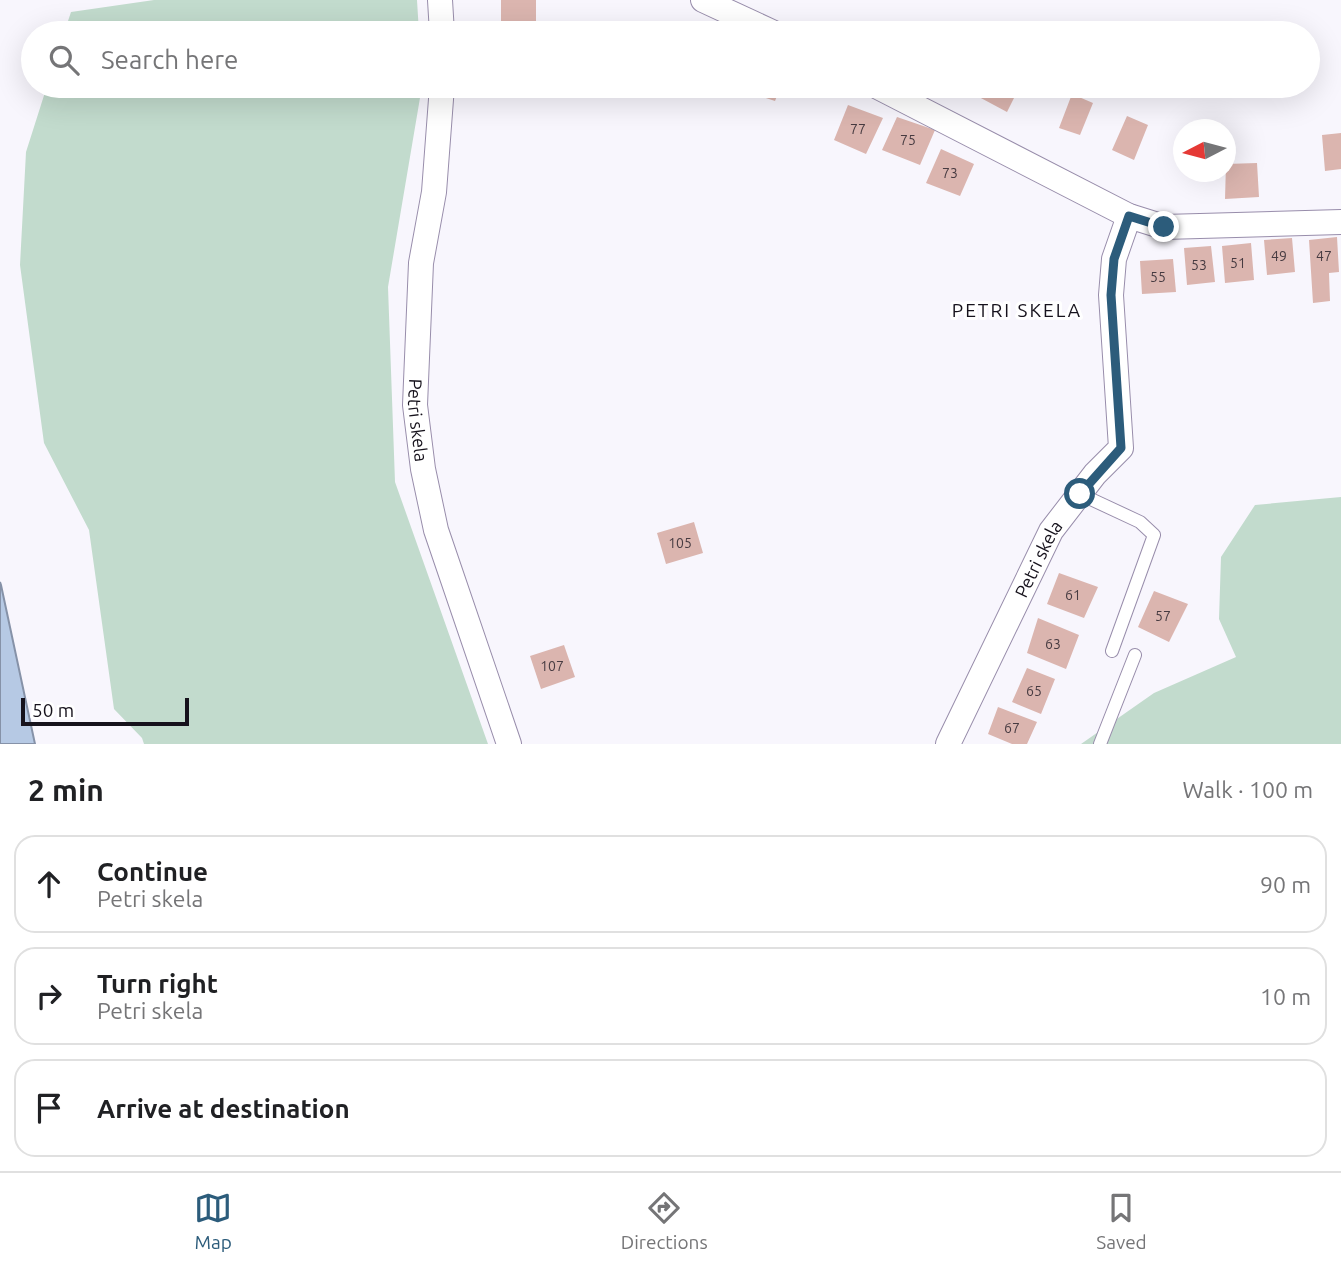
<!DOCTYPE html>
<meta charset="utf-8">
<style>
:root{--surface:#fff;--page:#f2f2f2;--text:#202124;--muted:#757577;--line:#e0e0e0;--accent:#2c5c7b}
body{margin:0;font-family:Ubuntu,sans-serif;background:var(--page);color:var(--text)}
.compass{position:absolute;left:1173px;top:119px;width:63px;height:63px;border-radius:50%;background:var(--surface);box-shadow:0 7px 28px #0002;rotate:264deg}
.scale{position:absolute;left:21px;bottom:18px;width:168px;box-sizing:border-box;padding-left:7px;border:4px solid #16121c;border-top:0;font-size:19px;line-height:24px;white-space:nowrap;color:#16121c;-webkit-text-stroke:5px #fff;paint-order:stroke}
.stop{position:absolute;width:21px;height:21px;margin:-16px;border:5px solid #2c5c7b;border-radius:50%;background:#fff}
.stop.end{background:#2c5c7b;border-color:#fff;box-shadow:0 2px 7px #0008}
.list{margin:0;padding:0;list-style:none}
h2{display:flex;justify-content:space-between;align-items:center;height:91px;margin:0;padding:0 28px;font-size:30px}
h2 small{font-size:23px;font-weight:400;color:var(--muted)}
.list li{display:grid;grid-template-columns:46px 1fr auto;gap:21px;align-items:center;box-sizing:border-box;height:98px;margin:0 14px 14px;padding:0 14px;border:2px solid var(--line);border-radius:21px}
.list b{display:block;font-size:26px;white-space:nowrap}
.list p{margin:0;font-size:23px;white-space:nowrap;color:var(--muted)}
.list em{font-size:23px;font-style:normal;color:var(--muted)}
.icon{flex:none;width:38px;height:38px;fill:none;stroke:currentColor;stroke-width:2;stroke-linecap:round;stroke-linejoin:round}
.map{position:relative;flex:none;width:1341px;height:744px;overflow:hidden}
.search{position:absolute;background:var(--surface);box-shadow:0 7px 28px #0002;left:21px;right:21px;top:21px;height:77px;display:flex;align-items:center;gap:18px;box-sizing:border-box;padding:0 24px;border-radius:38px;color:var(--muted);font-size:26px}
.sheet{height:427px;background:var(--surface)}
nav{display:flex;justify-content:space-around;align-items:center;box-sizing:border-box;height:98px;border-top:2px solid var(--line);background:var(--surface);font-size:19px;color:var(--muted)}
nav a{display:grid;justify-items:center;gap:4px}
nav .on{color:var(--accent)}
.map>svg:first-child{display:block}
.green{fill:#c2dbcd}
.water{fill:#b6c9e4;stroke:#8692a8;stroke-width:2}
.building{fill:#dbb5af}
.lines{fill:none;stroke-linecap:round;stroke-linejoin:round}
.lane-casing{stroke:#988dab;stroke-width:14}
.street-casing{stroke:#988dab;stroke-width:26}
.lane{stroke:#fff;stroke-width:12}
.street{stroke:#fff;stroke-width:24}
.route{stroke:#2c5c7b;stroke-width:9}
.labels{text-anchor:middle;dominant-baseline:central;stroke-width:6;stroke-linejoin:round;paint-order:stroke}
.number-label{font-size:14px;fill:#473b41}
.street-label{font-size:18px;fill:#16121c;stroke:#fff}
.neighbourhood-label{font-size:19px;letter-spacing:2px;fill:#16121c;stroke:#fff}
</style>
<div class="map">
<svg width="1341" height="744" viewBox="0 0 1341 744">
<rect width="100%" height="100%" fill="#f8f6fd"/>
<!-- green -->
<path class="green" d="M154 0H417L419 33H64L71 12Z
M47 86H422L388 287 395 482 488 744H144L142 738 114 709 89 530 44 443 20 265 26 152Z
M1341 497V744H1081L1154 693 1236 657 1219 619 1221 557 1255 505Z"/>
<!-- water -->
<path class="water" d="M0 582 1 585 35 744H0Z"/>
<!-- building -->
<path class="building" d="M501 0H536V33H501Z
M558 27 592 28V33H558Z
M747 86H781L775 101 745 91Z
M984 86H1020L1007 112 979 97Z
M1072 94 1093 103 1080 135 1059 128Z
M848 105 883 118 866 154 834 140Z
M1127 116 1148 125 1134 160 1112 150Z
M897 117 935 130 920 165 882 150Z
M1341 133V169L1325 171 1322 135Z
M941 149 974 164 960 196 926 183Z
M1257 163 1259 197 1225 199 1226 164Z
M1337 237 1339 272 1329 273 1330 301 1313 303 1309 240Z
M1292 238 1295 272 1267 275 1264 240Z
M1251 243 1254 280 1225 283 1222 246Z
M1211 246 1215 282 1187 285 1184 248Z
M1173 259 1176 292 1142 294 1140 261Z
M694 522 703 553 666 564 657 533Z
M1059 573 1098 587 1084 618 1047 604Z
M1154 591 1188 604 1169 642 1138 627Z
M1038 618 1079 635 1066 669 1027 653Z
M564 645 575 677 541 689 530 656Z
M1027 668 1055 679 1041 714 1012 702Z
M998 707 1037 722 1027 744H1012L988 734Z"/>
<g class="lines">
<defs>
<path id="lane" d="M1080 494 1140 522 1154 535 1112 651
M1100 744 1135 655"/>
<g id="street">
<path d="M440 0 442 33"/>
<path d="M703 0 774 33"/>
<path id="s1" d="M442 86 434 192 421 263 415 405 423 469 436 530 509 744"/>
<path d="M876 86 1129 216 1164 227 1341 222"/>
<path id="s2" d="M948 744 1051 531 1095 474 1121 448 1111 295 1114 259 1129 216"/>
</g>
</defs>
<!-- lane casing -->
<use href="#lane" class="lane-casing"/>
<!-- street casing -->
<use href="#street" class="street-casing"/>
<!-- lane -->
<use href="#lane" class="lane"/>
<!-- street -->
<use href="#street" class="street"/>
</g>
<g class="lines">
<!-- route -->
<path class="route" d="M1080 494 1121 448 1111 295 1114 259 1129 216 1164 227"/>
</g>
<g class="labels">
<!-- number labels -->
<g class="number-label">
<text x="858" y="129">77</text>
<text x="908" y="140">75</text>
<text x="950" y="173">73</text>
<text x="1279" y="256">49</text>
<text x="1324" y="256">47</text>
<text x="1238" y="263">51</text>
<text x="1199" y="265">53</text>
<text x="1158" y="277">55</text>
<text x="680" y="543">105</text>
<text x="1073" y="595">61</text>
<text x="1163" y="616">57</text>
<text x="1053" y="644">63</text>
<text x="552" y="666">107</text>
<text x="1034" y="691">65</text>
<text x="1012" y="728">67</text>
</g>
<!-- street labels -->
<g class="street-label">
<text stroke="none"><textPath href="#s1" startOffset="336">Petri skela</textPath></text>
<text stroke="none"><textPath href="#s2" startOffset="206">Petri skela</textPath></text>
</g>
<!-- neighbourhood labels -->
<g class="neighbourhood-label">
<text x="1017" y="310">PETRI SKELA</text>
</g>
</g>
</svg>
<svg class="compass" viewBox="-18 -18 36 36"><path d="M0-13l5 13h-10z" fill="#e53935"/><path d="M0 13l5-13h-10z" fill="#757577"/></svg>
<div class="scale">50 m</div>
<div class="stop" style="left:1080px;top:494px"></div>
<div class="stop end" style="left:1164px;top:227px"></div>
<div class="search"><svg class="icon" aria-label="search" viewBox="0 0 24 24"><circle cx="10" cy="10" r="6"/><path d="M15 15l6 6"/></svg>Search here</div>
</div>
<section class="sheet">
<h2>2 min<small>Walk · 100 m</small></h2>
<ul class="list">
<li><svg class="icon" aria-label="ahead" viewBox="0 0 24 24"><path d="M12 20V5M6 11l6-6 6 6"/></svg><div><b>Continue</b><p>Petri skela</p></div><em>90 m</em></li>
<li><svg class="icon" aria-label="right" viewBox="0 0 24 24"><path d="M7 20v-9h11M14 6l5 5-5 5"/></svg><div><b>Turn right</b><p>Petri skela</p></div><em>10 m</em></li>
<li><svg class="icon" aria-label="arrive" viewBox="0 0 24 24"><path d="M6 21V4h12l-3 4 3 4H6"/></svg><div><b>Arrive at destination</b></div></li>
</ul>
</section>
<nav>
<a class="on"><svg class="icon" aria-label="map" viewBox="0 0 24 24"><path d="M3 6l6-2 6 2 6-2v14l-6 2-6-2-6 2zM9 4v14M15 6v14"/></svg>Map</a>
<a><svg class="icon" aria-label="directions" viewBox="0 0 24 24"><path d="M12 3l9 9-9 9-9-9zM9 14v-3h6M13 9l2 2-2 2"/></svg>Directions</a>
<a><svg class="icon" aria-label="saved" viewBox="0 0 24 24"><path d="M7 4h10v16l-5-4-5 4z"/></svg>Saved</a>
</nav>
